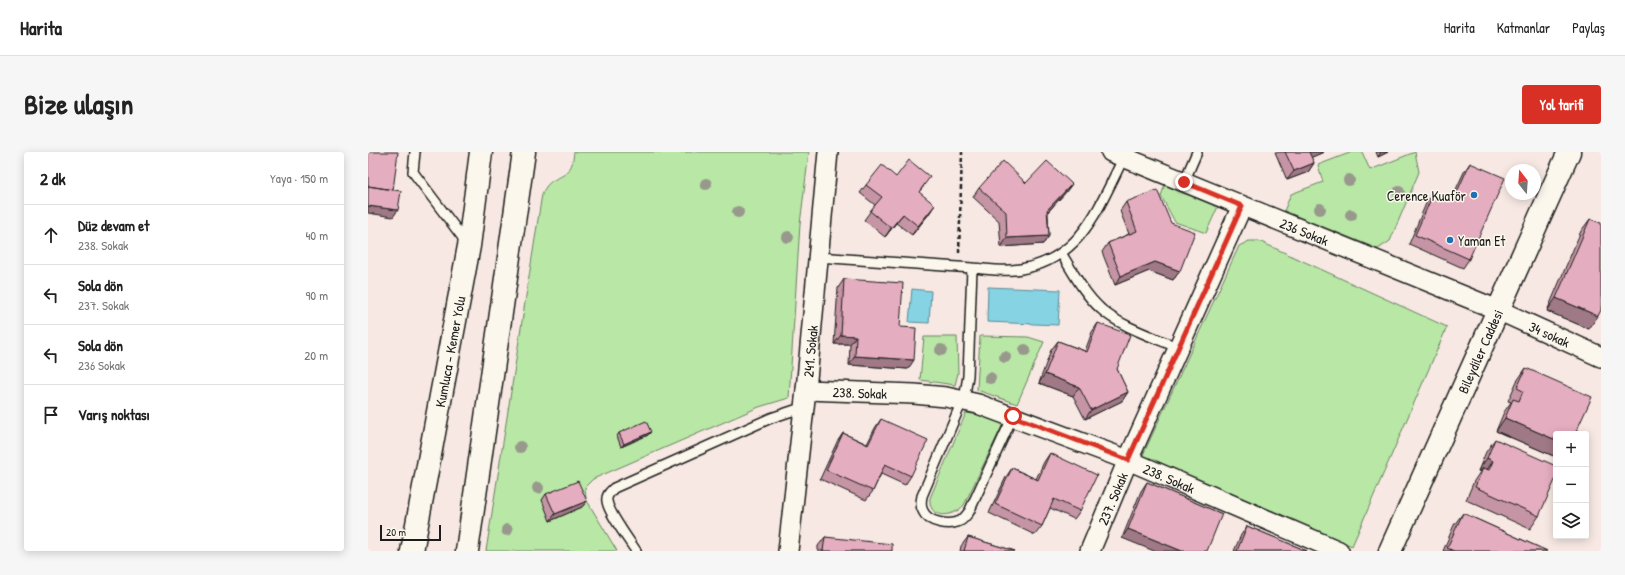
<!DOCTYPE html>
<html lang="tr">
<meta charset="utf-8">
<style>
:root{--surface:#fff;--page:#f6f6f6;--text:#222;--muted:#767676;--line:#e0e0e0;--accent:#d93025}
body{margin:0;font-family:"Patrick Hand",sans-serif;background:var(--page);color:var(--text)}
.controls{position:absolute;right:12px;bottom:12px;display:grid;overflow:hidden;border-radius:4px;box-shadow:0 2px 10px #0003}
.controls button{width:36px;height:36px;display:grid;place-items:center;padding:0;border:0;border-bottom:1px solid var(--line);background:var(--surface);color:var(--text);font:20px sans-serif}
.compass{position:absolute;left:1137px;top:12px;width:36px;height:36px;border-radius:50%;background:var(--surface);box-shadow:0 2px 10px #0003;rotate:343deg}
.scale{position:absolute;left:12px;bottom:10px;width:61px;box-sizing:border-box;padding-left:4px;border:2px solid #1c1c1c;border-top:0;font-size:11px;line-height:14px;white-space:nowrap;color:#1c1c1c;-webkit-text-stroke:3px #fbf7ec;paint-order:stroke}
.stop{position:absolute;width:12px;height:12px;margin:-9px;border:3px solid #d93025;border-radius:50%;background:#fff}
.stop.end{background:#d93025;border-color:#fff;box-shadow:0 1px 4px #0008}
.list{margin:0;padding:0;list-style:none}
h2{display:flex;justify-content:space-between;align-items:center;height:52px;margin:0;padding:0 16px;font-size:17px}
h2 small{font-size:13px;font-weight:400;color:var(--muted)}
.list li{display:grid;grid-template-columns:26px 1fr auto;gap:12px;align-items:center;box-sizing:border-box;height:60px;padding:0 16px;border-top:1px solid var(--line)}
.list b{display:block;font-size:15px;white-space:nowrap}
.list p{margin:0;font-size:13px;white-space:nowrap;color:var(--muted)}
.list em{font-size:13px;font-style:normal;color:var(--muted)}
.icon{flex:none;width:22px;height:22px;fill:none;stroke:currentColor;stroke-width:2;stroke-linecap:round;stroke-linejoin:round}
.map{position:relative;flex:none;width:1233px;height:399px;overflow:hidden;border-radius:4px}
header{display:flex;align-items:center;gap:24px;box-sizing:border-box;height:56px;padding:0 20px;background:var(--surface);border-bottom:1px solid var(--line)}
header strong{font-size:19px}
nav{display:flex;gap:22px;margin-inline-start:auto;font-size:14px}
.intro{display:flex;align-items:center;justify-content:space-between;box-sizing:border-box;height:96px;padding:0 24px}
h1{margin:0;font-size:28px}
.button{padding:10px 18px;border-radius:4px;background:var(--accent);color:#fff;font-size:14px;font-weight:700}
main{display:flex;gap:24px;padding:0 24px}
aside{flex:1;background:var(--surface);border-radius:4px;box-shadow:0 2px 10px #0003}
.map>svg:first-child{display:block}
.green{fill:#b8e7a6;stroke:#6a8261}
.water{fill:#86d3e4;stroke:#5c8a94}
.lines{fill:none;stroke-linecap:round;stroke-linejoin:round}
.lane-casing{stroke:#1c1c1c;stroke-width:12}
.street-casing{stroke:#1c1c1c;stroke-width:22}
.secondary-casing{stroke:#1c1c1c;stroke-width:25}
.highway-casing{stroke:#1c1c1c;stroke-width:25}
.path{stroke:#1c1c1c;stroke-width:2.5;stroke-dasharray:4 3;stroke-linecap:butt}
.lane{stroke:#fbf7ec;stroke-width:9}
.street{stroke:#fbf7ec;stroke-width:19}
.secondary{stroke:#fbf7ec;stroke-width:22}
.highway{stroke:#fbf7ec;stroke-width:22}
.tree{fill:#98998c}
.wall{fill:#c595a5;stroke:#1c1c1c}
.shaded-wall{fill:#a07986;stroke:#1c1c1c}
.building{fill:#e5adc0;stroke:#1c1c1c}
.route{stroke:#d93025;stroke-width:5}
.poi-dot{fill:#1f6fb2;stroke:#fbf7ec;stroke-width:1.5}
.labels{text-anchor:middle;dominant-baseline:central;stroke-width:3;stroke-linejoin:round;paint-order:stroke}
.poi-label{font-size:14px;fill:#1c1c1c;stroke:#fbf7ec;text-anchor:end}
.street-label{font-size:14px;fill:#1c1c1c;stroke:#fbf7ec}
</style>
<header>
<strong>Harita</strong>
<nav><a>Harita</a><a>Katmanlar</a><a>Paylaş</a></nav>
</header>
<div class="intro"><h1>Bize ulaşın</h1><a class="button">Yol tarifi</a></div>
<main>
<aside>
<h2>2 dk<small>Yaya · 150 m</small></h2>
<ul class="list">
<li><svg class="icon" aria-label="ahead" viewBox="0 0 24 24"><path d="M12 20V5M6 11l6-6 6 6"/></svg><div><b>Düz devam et</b><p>238. Sokak</p></div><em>40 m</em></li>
<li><svg class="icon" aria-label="left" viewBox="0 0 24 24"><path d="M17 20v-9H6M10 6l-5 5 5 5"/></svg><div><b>Sola dön</b><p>237. Sokak</p></div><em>90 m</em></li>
<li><svg class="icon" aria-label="left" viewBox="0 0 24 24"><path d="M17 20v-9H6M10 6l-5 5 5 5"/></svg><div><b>Sola dön</b><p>236 Sokak</p></div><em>20 m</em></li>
<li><svg class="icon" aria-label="arrive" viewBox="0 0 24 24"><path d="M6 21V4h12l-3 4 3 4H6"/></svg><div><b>Varış noktası</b></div></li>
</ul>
</aside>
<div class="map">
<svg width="1233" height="399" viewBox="0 0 1233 399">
<rect width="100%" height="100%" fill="#f7e8e3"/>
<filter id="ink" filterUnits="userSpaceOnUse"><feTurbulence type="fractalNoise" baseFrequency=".025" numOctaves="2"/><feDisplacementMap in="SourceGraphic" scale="8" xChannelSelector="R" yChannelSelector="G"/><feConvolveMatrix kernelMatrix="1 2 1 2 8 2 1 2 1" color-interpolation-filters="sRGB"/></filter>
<g filter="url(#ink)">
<!-- green -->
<path class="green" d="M206 0H441L432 72 421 246 391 255 225 327 217 335 218 347 249 399H118L174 42C182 24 191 29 200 19 205 13 205 7 206 0Z
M984 0H994L1002 18 1047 0 1051 20 1022 89 1010 97 916 59 923 42 955 30 950 13Z
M798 29 852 50 838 81 807 70 793 44Z
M881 89H891L1079 175 984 394 774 305 871 94Z
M612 184 660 185 676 190 649 252 609 238Z
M556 185H589L590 221 587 233 552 228Z
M598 261 612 263 635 272 596 353C585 366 560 368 562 346Z"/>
<!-- water -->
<path class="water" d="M620 135 692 138 690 173 619 170Z
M544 137 563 139 561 171 541 170Z"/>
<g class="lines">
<defs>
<path id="lane" d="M47 0 45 20 98 90
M816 30 829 0
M693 101C705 120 716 142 733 157 751 174 788 186 811 196
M450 105 604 116
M645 264 601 360C599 362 596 367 592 369 582 374 560 371 555 359 552 354 553 349 554 344L597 242 600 224 604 116C619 117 637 120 653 117 714 107 731 54 756 5
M268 399C261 388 240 360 239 349 238 343 242 340 246 336L403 266 427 258 436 257"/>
<g id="street">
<path id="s1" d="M743 0 1130 158 1233 205"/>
<path id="s2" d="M438 238 546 242 578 245 610 252 760 308 971 399"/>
<path id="s3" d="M420 399 438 238 460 0"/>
<path id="s4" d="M722 399 760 308 874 54"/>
</g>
<g id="secondary">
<path id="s5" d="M1022 399 1201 0"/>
</g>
<g id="highway">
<path id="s6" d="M44 399 101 94 113 0"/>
<path d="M99 399 156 0"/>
</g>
</defs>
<!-- lane casing -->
<use href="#lane" class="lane-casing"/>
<!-- street casing -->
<use href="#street" class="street-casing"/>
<!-- secondary casing -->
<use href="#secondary" class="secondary-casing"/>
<!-- highway casing -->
<use href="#highway" class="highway-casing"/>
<!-- path -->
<path class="path" d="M591 101 594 0"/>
<!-- lane -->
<use href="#lane" class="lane"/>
<!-- street -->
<use href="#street" class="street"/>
<!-- secondary -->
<use href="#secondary" class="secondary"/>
<!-- highway -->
<use href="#highway" class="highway"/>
</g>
<!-- trees -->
<g class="tree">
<circle cx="981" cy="28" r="6"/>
<circle cx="338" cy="32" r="6"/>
<circle cx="1031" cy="40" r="6"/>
<circle cx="952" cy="57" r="6"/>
<circle cx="370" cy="60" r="6"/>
<circle cx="983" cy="63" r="6"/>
<circle cx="420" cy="85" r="6"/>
<circle cx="573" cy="198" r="6"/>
<circle cx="657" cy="198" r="6"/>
<circle cx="637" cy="205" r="6"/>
<circle cx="622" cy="226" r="6"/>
<circle cx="152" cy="295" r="6"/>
<circle cx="170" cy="336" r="6"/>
<circle cx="139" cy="378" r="6"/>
</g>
<!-- wall -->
<path class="wall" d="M907 0H956L943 5 946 11 940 20 919 28Z
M1008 0H1020L1010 5Z
M1102 11 1101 107 1095 116 1041 92 1059 49 1066 40 1083 48 1096 20Z
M528 25 556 34 551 40 561 62 544 83 528 71 517 85 496 68 507 53 492 41 498 33Z
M658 31 698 40 680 60 681 84 675 92 633 95 631 69 605 45 611 36Z
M758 50 812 119 805 128 781 119 747 133 734 100 740 91 761 82 752 59Z
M1222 67 1221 177 1179 159 1213 79Z
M476 127 532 175 540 217 481 213 482 192H466L470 136Z
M730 171 749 217 760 240 754 249 717 267 705 244 671 231 683 198 690 189 717 199 724 180Z
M1158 216 1188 282V305L1128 279 1136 260 1143 250 1140 249 1149 229Z
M513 267 543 324 537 333 513 322 505 339 498 348 452 327 469 290 475 281 499 292 507 276Z
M283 280 280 283 253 295 249 284 251 281Z
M1127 287 1171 364 1162 377 1098 348 1106 329 1112 320 1110 319 1118 300Z
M682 301 712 359 706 367 682 356 674 374 667 383 621 361 638 325 644 316 668 327 676 310Z
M779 330 854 362 754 386 773 339Z
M178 342 219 349 214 355 182 369 174 348Z
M1095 361 1179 399H1075L1086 373Z
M879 374 939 399H866L873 383Z
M457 385 524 399H450V394Z
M600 385 647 399H592L593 394Z"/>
<!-- shaded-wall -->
<path class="shaded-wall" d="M941 0H956L935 9Z
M1013 0H1020L1010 5Z
M946 11 940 20 919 28 926 19Z
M704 32 698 40 673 67 679 58Z
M567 53 561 62 544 83 550 74Z
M0 54 30 58 25 65 0 61Z
M535 62 528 71 517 85 523 76Z
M681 84 675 92 633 95 639 86Z
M787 110 812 119 805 128 781 119 747 133 753 124Z
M1188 146 1230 164 1221 177 1179 159Z
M473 183 488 184 482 192H466Z
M487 204 546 208 540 217 481 213Z
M677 222 711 235 705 244 671 231Z
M760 240 754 249 717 267 723 258Z
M1137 266 1188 288V305L1128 279Z
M283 280 280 283 253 295 256 292Z
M1119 306 1125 309 1116 322 1115 316 1112 320 1110 319Z
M219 349 214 355 182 369 187 362Z
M760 377 814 399H786L754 386Z"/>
<!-- building -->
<path class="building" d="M0 0H30L25 38 0 34Z
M917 0H941L946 11 926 19Z
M541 8 562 25 551 40 567 53 550 74 535 62 523 76 502 59 514 45 498 33 514 13 528 25Z
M635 9 658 31 679 9 704 32 679 58 681 84 639 86 638 60 611 36Z
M1102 11 1137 26 1101 107 1047 83 1066 40 1085 49Z
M0 34 33 39 30 58 0 54Z
M789 38 803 71 827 80 812 119 787 110 753 124 740 91 769 79 758 50Z
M1222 67 1233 71V158L1230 164 1188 146Z
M476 127 535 131 532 175 548 176 546 208 487 204 488 184 473 183Z
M730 171 762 183 749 217 760 240 723 258 711 235 677 222 690 189 719 200Z
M1158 216 1224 245 1207 282H1188V288L1137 266 1145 247 1151 249 1155 239 1149 236Z
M513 267 560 288 543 324 517 312 505 339 458 318 475 281 500 293Z
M278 269 283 280 256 292 251 281Z
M1127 287 1188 314V326L1171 364 1107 335 1115 316 1121 318 1125 309 1119 306Z
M682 301 729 323 712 359 686 347 674 374 627 352 644 316 670 328Z
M210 329 219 349 187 362 178 342Z
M779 330 854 362 839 399H814L760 377Z
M1095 361 1179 399H1086L1079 396Z
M879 374 939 399H869Z
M457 385 524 392V399H455Z
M600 385 647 399H596Z"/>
</g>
<g class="lines" filter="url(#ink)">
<!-- route -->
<path class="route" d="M645 264 760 308 874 54 816 30"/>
</g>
<!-- markers -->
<g class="poi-dot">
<circle cx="1106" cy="43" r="4"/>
<circle cx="1082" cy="88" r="4"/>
</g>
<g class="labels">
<!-- poi labels -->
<g class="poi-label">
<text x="1098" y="43">Cerence Kuaför</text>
<text x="1090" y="88" text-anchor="start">Yaman Et</text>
</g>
<!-- street labels -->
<g class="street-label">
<text stroke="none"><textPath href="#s1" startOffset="209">236 Sokak</textPath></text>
<text stroke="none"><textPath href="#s1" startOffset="475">34 sokak</textPath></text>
<text stroke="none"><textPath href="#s6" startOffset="203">Kumluca - Kemer Yolu</textPath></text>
<text stroke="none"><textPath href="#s3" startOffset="201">241. Sokak</textPath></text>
<text stroke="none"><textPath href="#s5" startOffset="219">Bileydiler Caddesi</textPath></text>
<text stroke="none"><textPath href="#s2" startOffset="54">238. Sokak</textPath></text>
<text stroke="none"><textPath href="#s2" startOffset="378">238. Sokak</textPath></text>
<text stroke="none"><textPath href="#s4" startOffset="57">237. Sokak</textPath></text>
</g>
</g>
</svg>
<div class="controls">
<button>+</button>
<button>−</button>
<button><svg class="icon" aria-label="layers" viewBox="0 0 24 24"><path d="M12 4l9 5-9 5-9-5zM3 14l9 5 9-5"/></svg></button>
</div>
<svg class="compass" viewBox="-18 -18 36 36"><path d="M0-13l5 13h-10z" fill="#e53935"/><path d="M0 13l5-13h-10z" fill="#767676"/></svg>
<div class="scale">20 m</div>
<div class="stop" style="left:645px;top:264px"></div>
<div class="stop end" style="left:816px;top:30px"></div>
</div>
</main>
